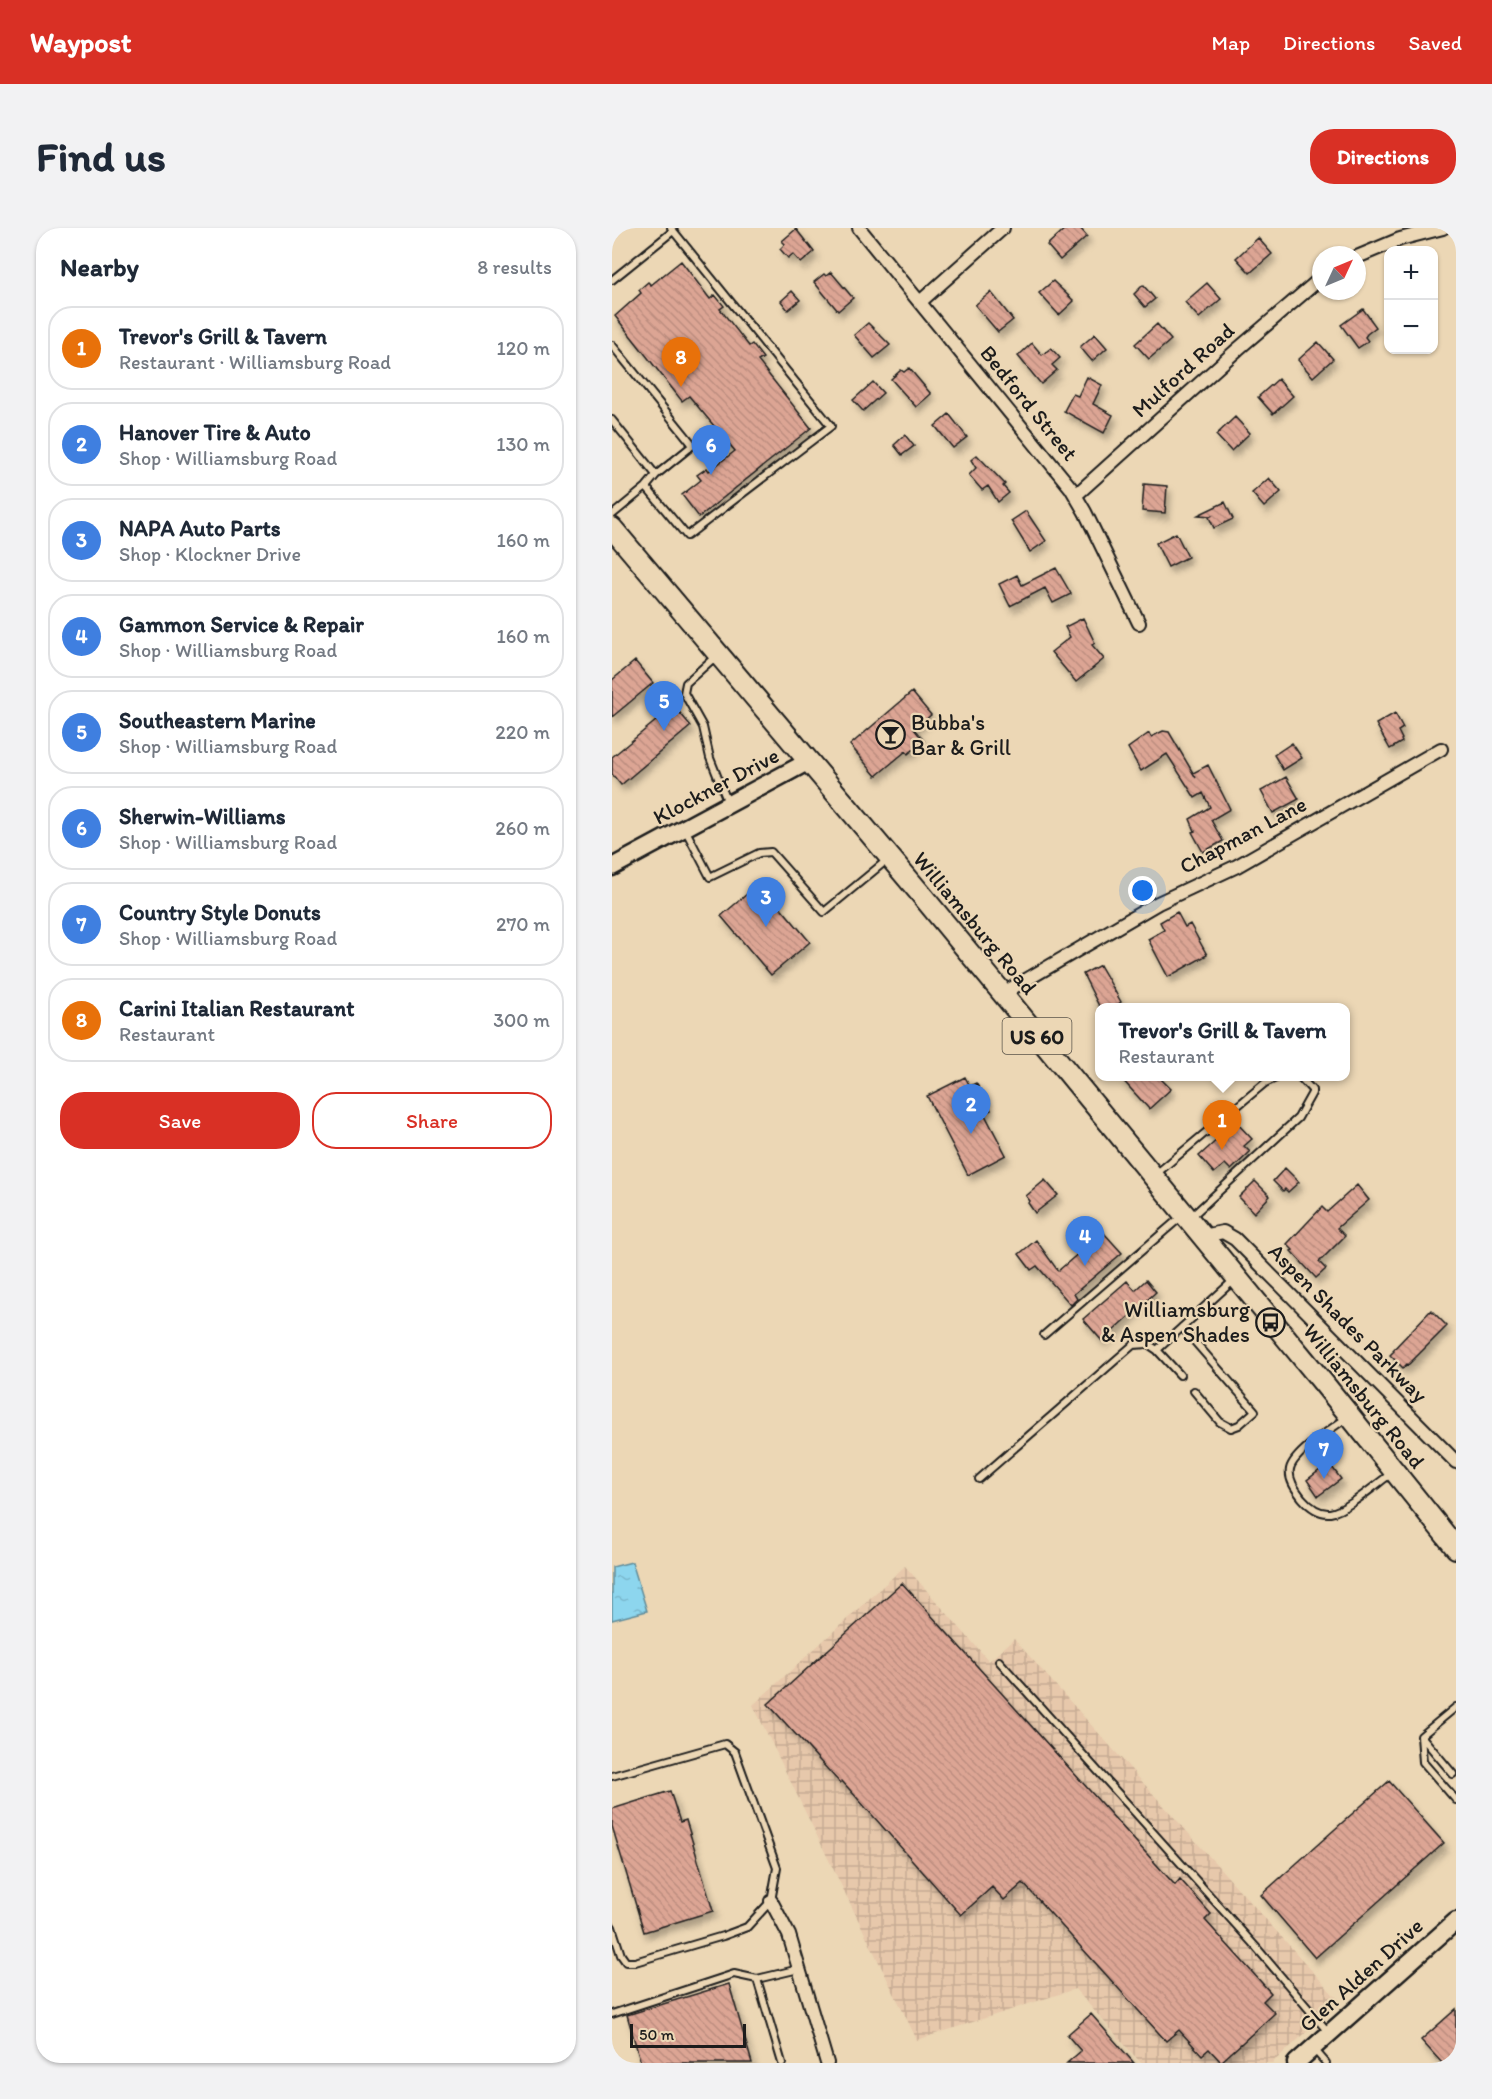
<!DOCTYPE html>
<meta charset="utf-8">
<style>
:root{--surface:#fff;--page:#f2f2f3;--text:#1f2937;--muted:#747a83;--line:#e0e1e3;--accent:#d93025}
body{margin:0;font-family:Itim,sans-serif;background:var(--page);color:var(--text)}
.controls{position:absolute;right:18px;top:18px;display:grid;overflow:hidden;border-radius:12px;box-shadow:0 2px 4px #0004}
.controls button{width:54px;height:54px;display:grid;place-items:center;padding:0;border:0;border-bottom:2px solid var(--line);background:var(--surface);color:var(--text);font:30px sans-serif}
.compass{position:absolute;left:700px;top:18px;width:54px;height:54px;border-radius:50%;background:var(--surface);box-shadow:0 2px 4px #0004;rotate:46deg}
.scale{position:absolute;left:18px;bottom:15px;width:116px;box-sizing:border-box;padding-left:6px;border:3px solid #1c1c1c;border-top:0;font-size:16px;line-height:21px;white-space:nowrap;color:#1c1c1c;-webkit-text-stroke:4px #ecd7b5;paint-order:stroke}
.you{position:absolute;left:531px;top:663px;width:21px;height:21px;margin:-15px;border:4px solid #fff;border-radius:50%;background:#1a73e8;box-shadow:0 0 0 9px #1a73e833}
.badge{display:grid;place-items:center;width:39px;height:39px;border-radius:50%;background:var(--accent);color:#fff;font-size:20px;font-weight:700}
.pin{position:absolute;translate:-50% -50px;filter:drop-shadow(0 2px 3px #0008)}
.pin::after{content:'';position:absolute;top:32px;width:21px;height:18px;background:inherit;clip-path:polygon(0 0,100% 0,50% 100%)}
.popup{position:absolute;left:483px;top:775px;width:255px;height:78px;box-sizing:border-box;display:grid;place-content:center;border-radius:12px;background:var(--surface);filter:drop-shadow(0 2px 4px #0005);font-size:20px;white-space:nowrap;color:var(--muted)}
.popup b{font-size:22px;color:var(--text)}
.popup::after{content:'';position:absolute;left:50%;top:100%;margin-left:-12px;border:12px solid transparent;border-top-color:var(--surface)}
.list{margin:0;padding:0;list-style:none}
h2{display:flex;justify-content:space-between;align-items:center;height:78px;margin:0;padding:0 24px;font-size:26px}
h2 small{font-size:20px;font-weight:400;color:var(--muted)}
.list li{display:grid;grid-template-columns:39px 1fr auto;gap:18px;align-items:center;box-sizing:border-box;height:84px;margin:0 12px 12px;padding:0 12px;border:2px solid var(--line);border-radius:24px}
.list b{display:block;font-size:22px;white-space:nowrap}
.list p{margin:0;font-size:20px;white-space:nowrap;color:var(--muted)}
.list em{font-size:20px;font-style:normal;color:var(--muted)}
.actions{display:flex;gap:12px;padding:18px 24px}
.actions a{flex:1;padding:14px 0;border:2px solid var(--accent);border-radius:24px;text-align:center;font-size:21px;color:var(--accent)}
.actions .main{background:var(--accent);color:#fff}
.map{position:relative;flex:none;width:844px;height:1835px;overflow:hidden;border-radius:24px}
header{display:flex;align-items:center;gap:36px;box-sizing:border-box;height:84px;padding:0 30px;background:var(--accent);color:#fff}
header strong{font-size:28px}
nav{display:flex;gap:33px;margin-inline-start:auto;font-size:21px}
.intro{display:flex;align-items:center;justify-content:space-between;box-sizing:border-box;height:144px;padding:0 36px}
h1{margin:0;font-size:42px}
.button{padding:15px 27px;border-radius:24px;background:var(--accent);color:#fff;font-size:21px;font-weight:700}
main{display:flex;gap:36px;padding:0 36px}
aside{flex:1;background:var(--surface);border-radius:24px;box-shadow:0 2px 4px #0004}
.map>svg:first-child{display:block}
.industrial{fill:url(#industrial-grid)}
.water{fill:url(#water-ripples);stroke:#608c9a;stroke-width:1.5}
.building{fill:url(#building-back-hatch);stroke:#1c1c1c;stroke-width:1.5;filter:url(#shadow)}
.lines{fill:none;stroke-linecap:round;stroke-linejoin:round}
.service-casing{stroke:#1c1c1c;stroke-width:10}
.minor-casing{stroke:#1c1c1c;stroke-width:16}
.tertiary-casing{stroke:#1c1c1c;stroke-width:21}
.primary-casing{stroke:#1c1c1c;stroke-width:24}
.service{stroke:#ecd7b5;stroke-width:6}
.minor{stroke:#ecd7b5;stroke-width:12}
.tertiary{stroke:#ecd7b5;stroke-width:16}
.primary{stroke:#ecd7b5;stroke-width:20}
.labels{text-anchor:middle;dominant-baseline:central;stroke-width:4.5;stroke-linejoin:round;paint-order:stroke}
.shield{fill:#ecd7b5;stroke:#5a544a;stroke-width:1.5}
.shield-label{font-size:21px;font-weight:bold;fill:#1c1c1c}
.street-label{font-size:22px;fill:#1c1c1c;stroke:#ecd7b5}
.poi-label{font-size:22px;fill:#1c1c1c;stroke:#ecd7b5;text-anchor:start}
</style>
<header>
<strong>Waypost</strong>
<nav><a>Map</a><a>Directions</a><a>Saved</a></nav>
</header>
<div class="intro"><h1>Find us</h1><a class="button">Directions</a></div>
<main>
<aside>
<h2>Nearby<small>8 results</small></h2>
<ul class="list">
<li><span class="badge" style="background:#e8710a">1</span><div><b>Trevor's Grill &amp; Tavern</b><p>Restaurant · Williamsburg Road</p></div><em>120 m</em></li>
<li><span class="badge" style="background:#3f7fe0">2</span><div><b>Hanover Tire &amp; Auto</b><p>Shop · Williamsburg Road</p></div><em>130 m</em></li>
<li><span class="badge" style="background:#3f7fe0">3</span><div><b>NAPA Auto Parts</b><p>Shop · Klockner Drive</p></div><em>160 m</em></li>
<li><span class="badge" style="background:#3f7fe0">4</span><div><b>Gammon Service &amp; Repair</b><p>Shop · Williamsburg Road</p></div><em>160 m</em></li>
<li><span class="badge" style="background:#3f7fe0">5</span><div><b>Southeastern Marine</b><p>Shop · Williamsburg Road</p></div><em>220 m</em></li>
<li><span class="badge" style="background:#3f7fe0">6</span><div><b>Sherwin-Williams</b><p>Shop · Williamsburg Road</p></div><em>260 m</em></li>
<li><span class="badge" style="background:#3f7fe0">7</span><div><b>Country Style Donuts</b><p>Shop · Williamsburg Road</p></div><em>270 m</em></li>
<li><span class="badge" style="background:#e8710a">8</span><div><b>Carini Italian Restaurant</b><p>Restaurant</p></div><em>300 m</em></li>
</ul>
<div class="actions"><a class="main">Save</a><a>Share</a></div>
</aside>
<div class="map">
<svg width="844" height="1835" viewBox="0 0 844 1835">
<defs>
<pattern id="industrial-grid" width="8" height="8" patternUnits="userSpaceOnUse" patternTransform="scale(1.5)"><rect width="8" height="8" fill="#e7c8ab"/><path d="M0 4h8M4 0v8" fill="none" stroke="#c6ab93"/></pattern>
<pattern id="water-ripples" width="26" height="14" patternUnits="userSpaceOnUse" patternTransform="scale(1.5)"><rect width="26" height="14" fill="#8dd6ee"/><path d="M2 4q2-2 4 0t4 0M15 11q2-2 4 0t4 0" fill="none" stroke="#79b7cc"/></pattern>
<pattern id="building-back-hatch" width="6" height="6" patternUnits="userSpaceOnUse" patternTransform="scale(1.5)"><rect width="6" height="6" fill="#dca594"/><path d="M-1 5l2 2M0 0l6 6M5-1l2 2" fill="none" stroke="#bc8d7f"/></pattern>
<filter id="shadow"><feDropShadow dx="3.5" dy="6" stdDeviation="3" flood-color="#0004"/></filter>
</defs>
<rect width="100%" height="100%" fill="#ecd7b5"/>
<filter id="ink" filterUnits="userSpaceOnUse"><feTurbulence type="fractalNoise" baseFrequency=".0167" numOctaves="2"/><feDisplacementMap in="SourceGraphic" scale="12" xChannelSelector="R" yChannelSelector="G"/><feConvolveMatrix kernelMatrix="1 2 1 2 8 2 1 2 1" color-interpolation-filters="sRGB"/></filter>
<g filter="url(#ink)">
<!-- industrial -->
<path class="industrial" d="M293 1338 377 1433 402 1411 728 1774 660 1835H529L463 1761 305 1812 141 1477Z"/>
<!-- water -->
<path class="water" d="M20 1334 35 1383 0 1392V1339Z"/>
<!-- building -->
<path class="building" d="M454 0H468L475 8 448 32 435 17Z
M184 1 202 24 189 35 181 26 176 30 168 21 173 16 170 13Z
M646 10 660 26 638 45 624 30Z
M69 33 98 71 103 67 112 78 108 81 137 118 140 116 151 130 146 133 199 200 87 289 70 267 89 252 85 247 95 240 97 243 123 223 77 168 70 173 3 88 29 65 27 62 36 54 39 57Z
M219 44 241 70 226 83 202 54 212 46 214 48Z
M441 53 462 73 447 87 427 65Z
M595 55 609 71 587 90 573 74Z
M531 57 543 71 533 79 522 66Z
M180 63 188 72 176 82 169 73Z
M379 64 401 92 386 104 363 77Z
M751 81 764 99 755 106 753 109 756 113 746 120 729 97Z
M256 95 278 117 262 130 242 107Z
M545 96 559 112 537 131 523 116Z
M483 106 495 120 480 133 468 119Z
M706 114 721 131 701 149 686 132Z
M420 115 430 127 439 120 448 130 440 137 445 142 429 156 406 128Z
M297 140 319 166 304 179 279 151 289 142 292 144Z
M475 149 490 157 481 176 501 187 492 205 452 183 461 166 466 168Z
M666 151 681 168 661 186 646 169Z
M261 154 271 165 251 183 241 172Z
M337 186 355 209 341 220 323 198Z
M623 189 638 205 619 223 604 207Z
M293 207 302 218 290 227 282 217Z
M365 227 393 256 391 258 397 265 386 274 376 258 370 262 357 247 364 240 359 232Z
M657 250 669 264 652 279 640 265Z
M532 256 555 258 553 285 530 283Z
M613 274 621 291 602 300 597 289 599 288 586 287Z
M414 283 434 313 418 324 399 293Z
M564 305 576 329 556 339 544 315Z
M444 340 459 366 441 375 433 360 398 378 387 356 405 347 410 357Z
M471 390 483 415 480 417 492 431 464 454 439 424 458 409 453 399Z
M23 433 41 455 0 489V452Z
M300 464 319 487 302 501 312 513 296 526 294 523 264 548 238 517Z
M62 478 79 498 9 557 0 546V529Z
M783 485 791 500 786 503 790 511 789 512 790 514 778 521 764 496Z
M551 503 557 504 584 550 581 545 596 537 618 581 599 592 611 613 591 624 580 604 583 603 578 591 598 579 591 565 583 570 555 526 529 543 516 520 537 505 539 509Z
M680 515 690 530 671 542 662 527Z
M674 549 687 571 661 585 649 563Z
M148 655 198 714 159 747 109 688Z
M565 684 573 699 578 696 595 727 556 749 536 711 552 702 548 694Z
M488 737 509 774 500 780H488L471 746Z
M353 849 358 858 364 855 371 866 379 882 372 885 394 927 356 947 315 868Z
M508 849H547L559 861 537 881Z
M624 894 640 911 632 918 638 924 619 942 613 936 602 945 587 928 607 910 604 906 615 896 618 899Z
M673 940 687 954 676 964 673 961 671 963 661 953Z
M433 952 446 967 423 985 416 975 418 973 414 968Z
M643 953 658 968 642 985 627 969Z
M745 957 757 972 725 1000 733 1008 707 1034 714 1041 704 1050 679 1023 681 1022 675 1016 710 979 715 984Z
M491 1004 510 1025 462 1066 465 1071 459 1077 425 1038 419 1042 407 1026 424 1012 446 1043Z
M534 1052 544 1064 490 1113 471 1091 515 1053 523 1062Z
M819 1082 835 1098 796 1137 795 1136 791 1140 778 1127 782 1123 781 1122Z
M717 1235 729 1251 706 1268 695 1252Z
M290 1355 563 1657 568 1651 599 1686 593 1692 659 1765 651 1773 663 1785 609 1834 597 1821 590 1827 567 1802 554 1813 411 1655 392 1672 380 1659 349 1687 230 1553 228 1555 156 1476Z
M777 1553 832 1615 703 1730 649 1667Z
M58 1563 68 1594 74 1592 101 1683 32 1704 0 1598V1581Z
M117 1756 140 1835H29L15 1787Z
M844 1781V1835H830L809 1812Z
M479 1786 522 1835H455L469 1823 455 1807Z"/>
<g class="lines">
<defs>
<path id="service" d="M0 52 61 3
M0 117 81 217 44 247
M0 192 44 247 34 259 0 287
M34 259 75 308 219 198 59 0
M104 428 74 455 72 465 91 499 98 530 116 575
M73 601 98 649 147 625 159 624 212 684 275 632
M544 946 653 855 668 848
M579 989 686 890 700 865V862L687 848
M570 1099 643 1183 627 1197 619 1200 608 1194 582 1163
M432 1107 570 988
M568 1147 545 1122 622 1052
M736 1189C722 1199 681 1225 678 1241 676 1252 684 1262 690 1270 697 1278 707 1286 718 1285 736 1282 764 1256 780 1245
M367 1251 521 1117 536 1116 545 1122
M387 1433 643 1718 717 1805
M844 1479 809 1508 811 1534 844 1572
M810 1509 841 1546
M0 1548 113 1516 123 1524 165 1640 159 1673 135 1699 111 1708 23 1734H14L9 1727 0 1699
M0 1786 122 1746 145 1751
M701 1820 714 1835
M170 1835 145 1751 187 1741"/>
<path id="minor" d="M247 0 459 260 473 284 527 395
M745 29 788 11 831 0
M308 74 391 0
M464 267 626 121 709 50
M390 766 546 675 625 638 829 521
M591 1008 611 1004 623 1011 844 1234
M159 1673 177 1707 215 1835"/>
<path id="tertiary" d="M0 639 197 533
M684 1835 844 1693"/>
<path id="primary" d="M0 300 308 665 713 1157 844 1320"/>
</defs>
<!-- service casing -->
<use href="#service" class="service-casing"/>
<!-- minor casing -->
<use href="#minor" class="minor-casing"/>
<!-- tertiary casing -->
<use href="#tertiary" class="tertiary-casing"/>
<!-- primary casing -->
<use href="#primary" class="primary-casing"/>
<!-- service -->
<use href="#service" class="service"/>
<!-- minor -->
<use href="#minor" class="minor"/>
<!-- tertiary -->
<use href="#tertiary" class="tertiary"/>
<!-- primary -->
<use href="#primary" class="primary"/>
</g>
</g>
<!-- icons -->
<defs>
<symbol id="bar-ring" viewBox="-11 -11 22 22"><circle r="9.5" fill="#ecd7b5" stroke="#1c1c1c" stroke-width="1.5"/><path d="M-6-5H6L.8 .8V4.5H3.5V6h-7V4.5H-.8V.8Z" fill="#1c1c1c"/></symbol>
<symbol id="bus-ring" viewBox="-11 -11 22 22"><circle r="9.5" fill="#ecd7b5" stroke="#1c1c1c" stroke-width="1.5"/><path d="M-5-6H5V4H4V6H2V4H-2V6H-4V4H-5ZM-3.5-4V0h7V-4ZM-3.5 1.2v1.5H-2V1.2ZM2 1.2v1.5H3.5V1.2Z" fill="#1c1c1c"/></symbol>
</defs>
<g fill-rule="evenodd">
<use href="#bar-ring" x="262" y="490" width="33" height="33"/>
<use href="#bus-ring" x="642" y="1078" width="33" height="33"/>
</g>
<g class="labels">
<!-- shield labels -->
<rect class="shield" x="390.5" y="790" width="69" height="36" rx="4.5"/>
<g class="shield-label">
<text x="425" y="808">US 60</text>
</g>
<!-- street labels -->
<g class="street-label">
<text transform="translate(571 142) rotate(-42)">Mulford Road</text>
<text transform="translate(417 175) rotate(51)">Bedford Street</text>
<text transform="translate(104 558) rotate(-28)">Klockner Drive</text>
<text transform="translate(631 607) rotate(-28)">Chapman Lane</text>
<text transform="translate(363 695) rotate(50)">Williamsburg Road</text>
<text transform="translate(736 1095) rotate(45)">Aspen Shades Parkway</text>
<text transform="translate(752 1168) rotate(51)">Williamsburg Road</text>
<text transform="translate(749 1747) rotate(-42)">Glen Alden Drive</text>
</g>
<!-- poi labels -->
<g class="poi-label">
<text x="299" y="494">Bubba's<tspan x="299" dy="25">Bar &amp; Grill</tspan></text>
<text x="638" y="1081" text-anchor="end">Williamsburg<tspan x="638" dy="25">&amp; Aspen Shades</tspan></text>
</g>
</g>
</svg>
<div class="controls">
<button>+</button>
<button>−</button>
</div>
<svg class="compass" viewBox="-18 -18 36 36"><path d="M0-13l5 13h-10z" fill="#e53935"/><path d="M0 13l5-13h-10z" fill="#747a83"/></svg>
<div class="scale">50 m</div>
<div class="you"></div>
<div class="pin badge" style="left:610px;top:922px;background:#e8710a">1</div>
<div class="popup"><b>Trevor's Grill &amp; Tavern</b>Restaurant</div>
<div class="pin badge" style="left:359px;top:906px;background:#3f7fe0">2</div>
<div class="pin badge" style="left:154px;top:699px;background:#3f7fe0">3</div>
<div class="pin badge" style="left:473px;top:1038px;background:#3f7fe0">4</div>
<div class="pin badge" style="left:52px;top:503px;background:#3f7fe0">5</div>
<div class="pin badge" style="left:99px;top:247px;background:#3f7fe0">6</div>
<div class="pin badge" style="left:712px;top:1251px;background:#3f7fe0">7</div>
<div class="pin badge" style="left:69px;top:159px;background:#e8710a">8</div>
</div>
</main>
